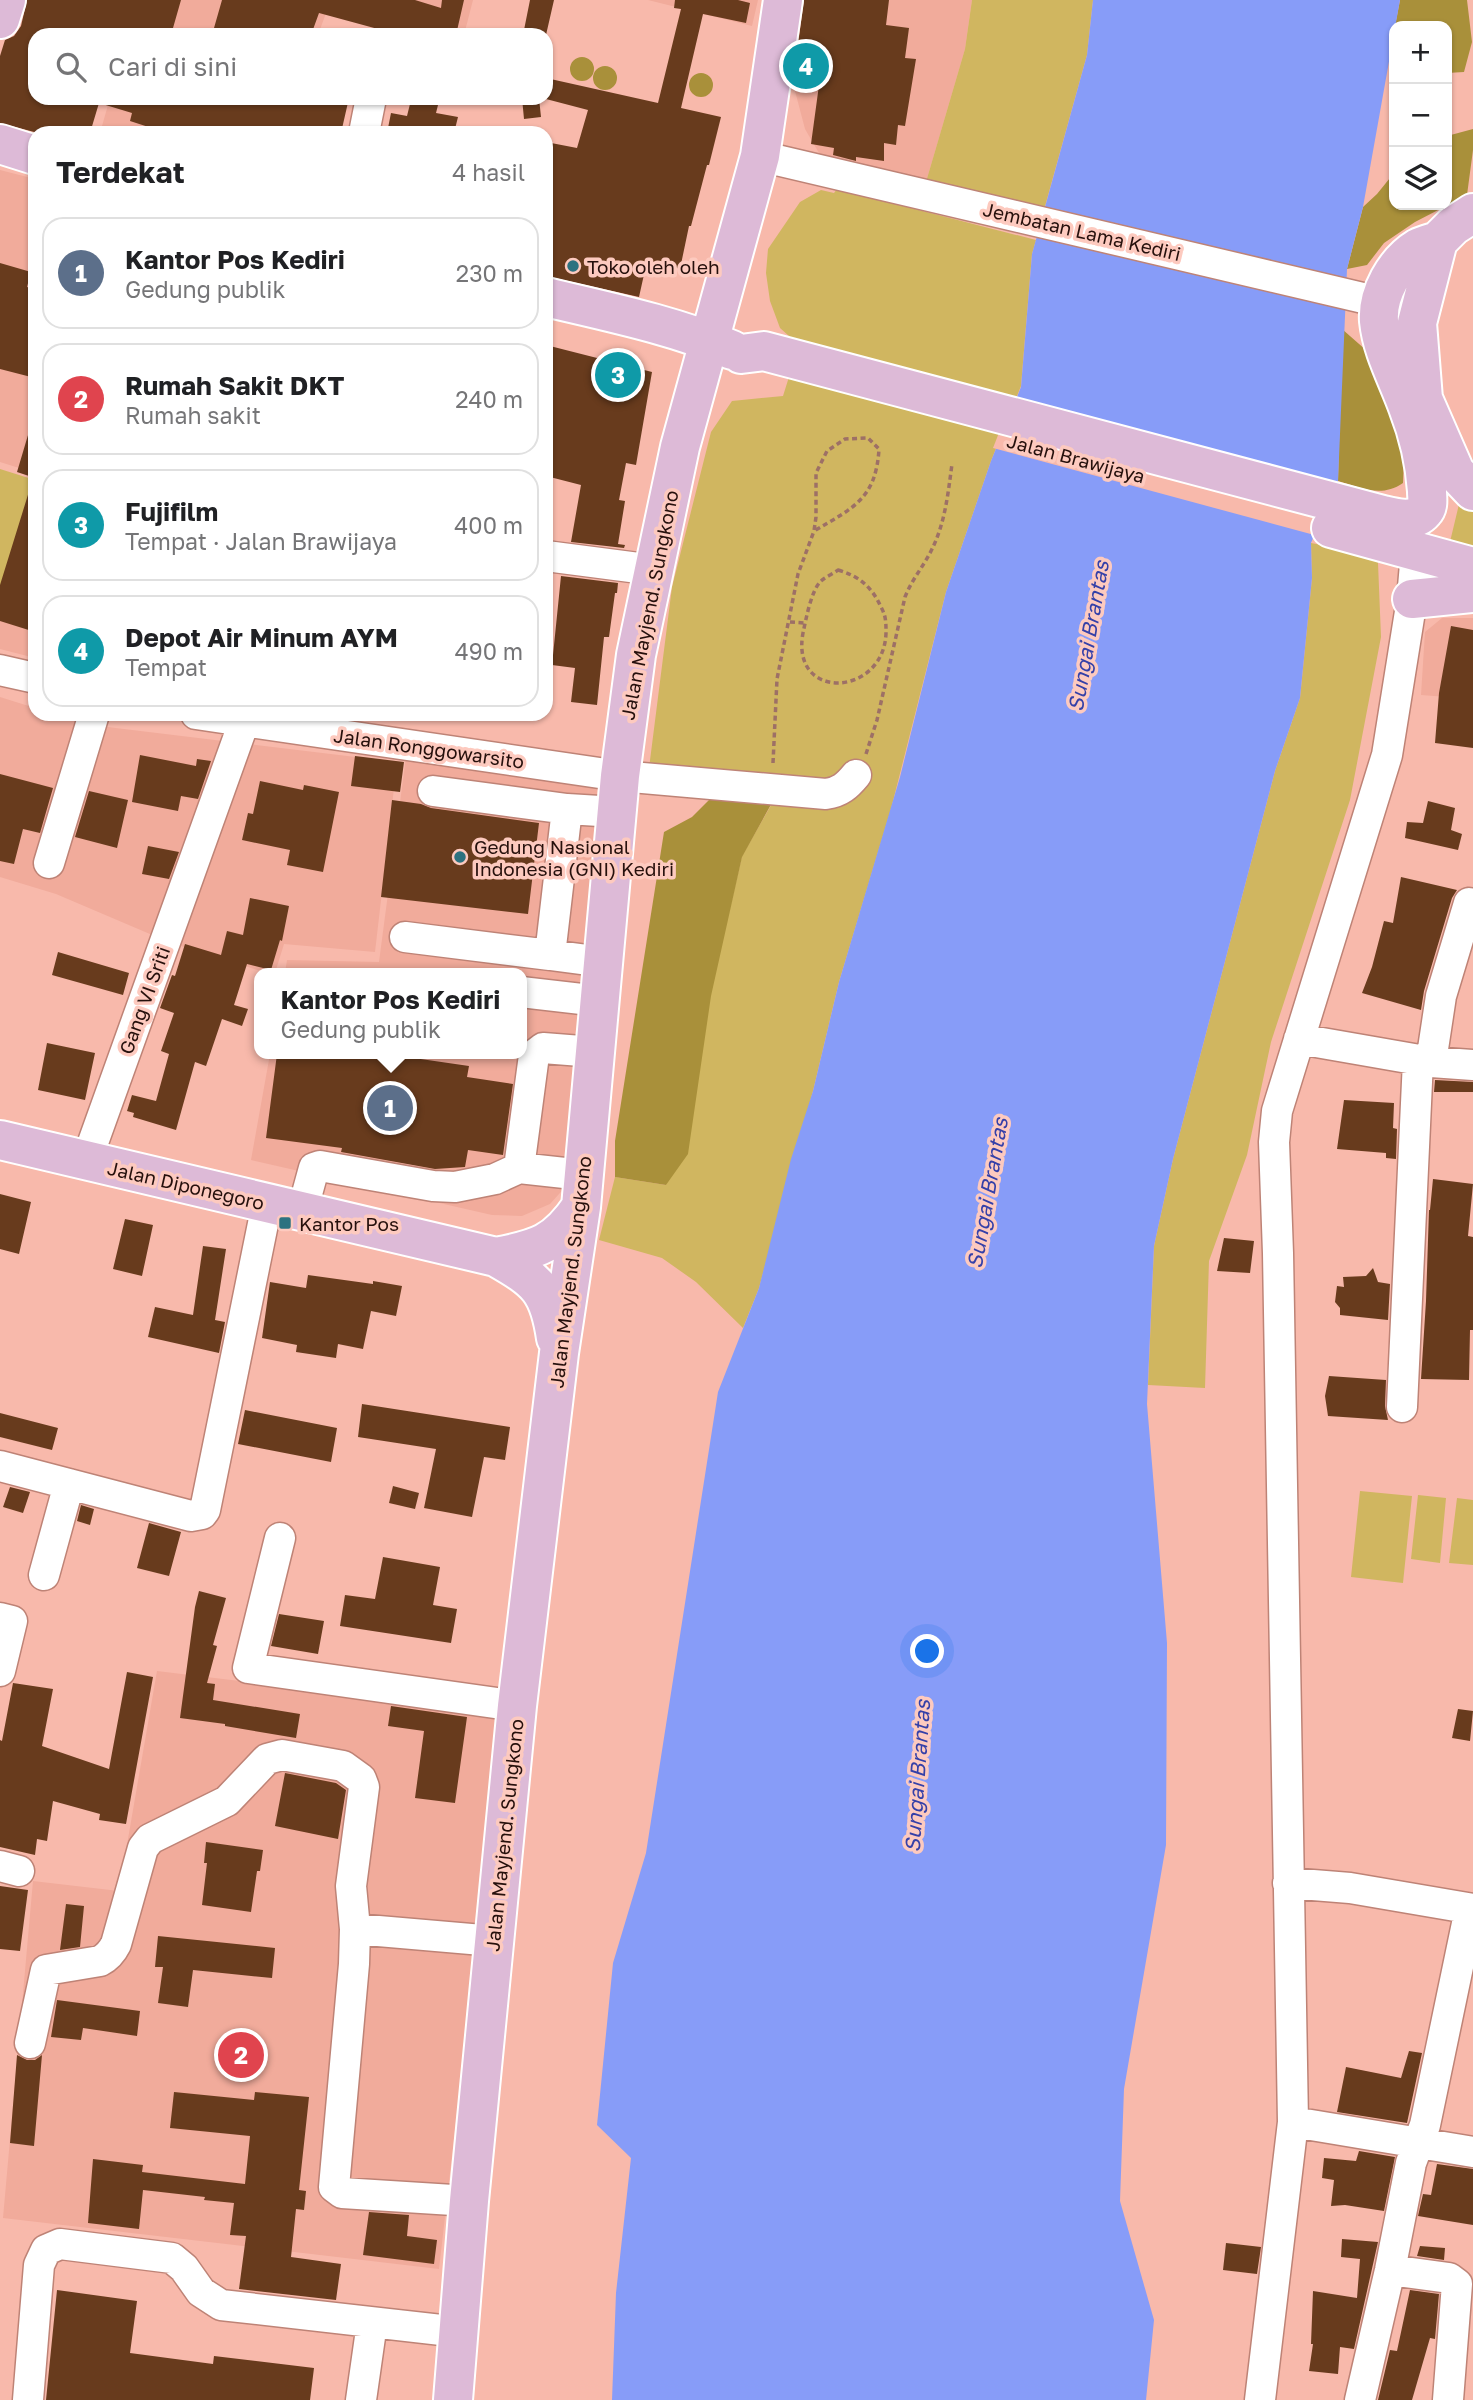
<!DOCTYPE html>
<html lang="id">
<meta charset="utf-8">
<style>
:root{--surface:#fff;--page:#f6f6f6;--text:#202124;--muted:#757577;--line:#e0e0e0;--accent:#2d7280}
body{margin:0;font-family:"Golos Text",sans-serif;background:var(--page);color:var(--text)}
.controls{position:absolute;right:21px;top:21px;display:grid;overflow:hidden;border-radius:14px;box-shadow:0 2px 5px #0004}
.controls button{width:63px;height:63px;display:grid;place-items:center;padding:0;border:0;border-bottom:2px solid var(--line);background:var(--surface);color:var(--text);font:35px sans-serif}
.you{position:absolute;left:928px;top:1652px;width:24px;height:24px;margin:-18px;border:5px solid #fff;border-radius:50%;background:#1a73e8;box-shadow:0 0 0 10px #1a73e833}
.badge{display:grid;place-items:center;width:46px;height:46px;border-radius:50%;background:var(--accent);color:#fff;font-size:23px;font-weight:700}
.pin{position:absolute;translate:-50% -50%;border:4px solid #fff;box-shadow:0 2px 7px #0006}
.popup{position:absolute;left:254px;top:968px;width:273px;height:91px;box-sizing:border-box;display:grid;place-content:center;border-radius:14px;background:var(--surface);filter:drop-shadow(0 2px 5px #0005);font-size:23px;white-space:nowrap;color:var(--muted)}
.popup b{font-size:26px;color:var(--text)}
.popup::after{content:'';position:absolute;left:50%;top:100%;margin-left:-14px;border:14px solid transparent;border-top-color:var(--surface)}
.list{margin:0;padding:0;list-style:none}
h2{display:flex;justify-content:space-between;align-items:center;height:91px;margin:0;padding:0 28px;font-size:30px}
h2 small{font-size:23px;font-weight:400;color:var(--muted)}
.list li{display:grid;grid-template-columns:46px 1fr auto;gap:21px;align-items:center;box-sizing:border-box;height:112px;margin:0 14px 14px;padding:0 14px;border:2px solid var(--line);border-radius:21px}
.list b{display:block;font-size:26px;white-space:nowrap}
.list p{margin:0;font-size:23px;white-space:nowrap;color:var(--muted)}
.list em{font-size:23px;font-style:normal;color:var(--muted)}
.icon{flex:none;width:38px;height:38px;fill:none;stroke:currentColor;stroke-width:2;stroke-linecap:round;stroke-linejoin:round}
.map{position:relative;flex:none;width:1473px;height:2400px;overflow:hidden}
.search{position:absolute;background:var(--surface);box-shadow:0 2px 5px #0004;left:28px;top:28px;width:525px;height:77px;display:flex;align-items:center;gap:18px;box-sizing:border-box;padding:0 24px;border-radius:21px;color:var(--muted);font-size:26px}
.panel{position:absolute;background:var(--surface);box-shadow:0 2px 5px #0004;left:28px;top:126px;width:525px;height:595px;border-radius:21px}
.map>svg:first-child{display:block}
.built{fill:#f1ab9b}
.green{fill:#d0b660}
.forest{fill:#a9903a}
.water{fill:#879cf8}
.pier{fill:#f8b9ab}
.building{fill:#683b1d}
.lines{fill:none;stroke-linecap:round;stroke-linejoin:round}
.minor-casing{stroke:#be8376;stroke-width:33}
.major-casing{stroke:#fff;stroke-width:42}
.path{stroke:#9d7066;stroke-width:3.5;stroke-dasharray:5 3.5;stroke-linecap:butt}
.minor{stroke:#fff;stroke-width:30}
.major{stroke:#ddbad7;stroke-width:38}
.poi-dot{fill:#2d7280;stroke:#fdcabf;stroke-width:2.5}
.labels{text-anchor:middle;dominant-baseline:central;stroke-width:7;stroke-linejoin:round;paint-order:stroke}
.street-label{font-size:19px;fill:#26100c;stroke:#fdcabf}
.poi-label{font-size:19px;fill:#26100c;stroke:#fdcabf;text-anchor:start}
.water-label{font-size:21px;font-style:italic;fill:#3540a8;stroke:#fdcabf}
</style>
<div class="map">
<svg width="1473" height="2400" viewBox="0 0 1473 2400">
<rect width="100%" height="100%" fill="#f8b9ab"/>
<!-- built -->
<path class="built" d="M139 0H473L464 35H440L330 2 318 35H128Z
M648 0H758L752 26Z
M805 0H972L965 49 926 182 836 164 819 153 805 129 795 91 800 26Z
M110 98 261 133H100Z
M0 170 35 179V473L0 462Z
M35 503V658L0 649V619Z
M1442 618H1473V699L1421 695 1425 632Z
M0 697 35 708V714H54L91 725 397 762 375 952 284 944 275 973H267L171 943 56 894 0 877Z
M406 757 598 781 575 1140 568 1184 550 1204 522 1216 492 1215 251 1160 270 1054H521V973H285L287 960 379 962Z
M157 1671 503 1713 439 2269 3 2218 33 1881 119 1891Z"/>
<!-- green -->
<path class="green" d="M972 0H1093L1087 55 1044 210 926 182 965 49Z
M837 189 1036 240 1032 254 1021 386 991 461 946 592 891 809 839 982 813 1091 759 1288 743 1328 696 1282 662 1258 599 1240 615 1177 666 1185 742 856 774 800 647 784 672 587 711 432 732 401 783 396 799 345 780 328 770 301 766 273 768 249 800 202 821 190 834 193Z
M0 469 35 480 0 598Z
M1460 500 1473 511V551L1449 546Z
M1311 543 1374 555 1378 563 1381 637 1350 800 1271 1042 1247 1155 1209 1261 1205 1388 1148 1385 1154 1246 1173 1159 1275 771 1300 698 1312 578Z
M1360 1491 1412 1496 1403 1583 1351 1577Z
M1418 1495 1446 1498 1440 1563 1411 1559Z
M1457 1498 1473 1500V1565L1449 1563Z"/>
<!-- forest -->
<path class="forest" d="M1400 0H1467L1472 42 1464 72 1447 73V26H1395Z
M570 69a12 12 0 1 1 24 0a12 12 0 1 1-24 0Z
M593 78a12 12 0 1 1 24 0a12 12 0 1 1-24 0Z
M689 85a12 12 0 1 1 24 0a12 12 0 1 1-24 0Z
M1473 129V150L1467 195 1415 222 1384 243 1367 265 1347 269 1363 207 1377 194 1394 173V205H1447V136Z
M1342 329 1375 358 1404 457 1403 483C1381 498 1362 488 1338 481Z
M712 797 774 799 742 857 711 996 688 1154 666 1185 615 1177V1141L664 832 692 817Z"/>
<!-- water -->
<path class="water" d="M1093 0H1400L1363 207 1347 269 1338 481 1311 543 1312 578 1300 698 1275 771 1173 1159 1154 1246 1147 1404 1167 1643 1166 1845 1124 2089 1120 2201 1154 2320 1146 2400H612L616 2293 631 2158 597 2125 613 1963 646 1853 718 1392 759 1288 791 1159 813 1091 839 982 900 777 946 592 991 461 1021 387 1032 254 1087 55Z"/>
<!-- pier -->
<path class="pier" d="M1011 402 1338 491 1318 536 993 448Z"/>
<!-- building -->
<path class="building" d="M27 0H181L171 35H35V98H349L341 133H254L231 127 229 133H167L130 121 132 113 99 103 90 133H38L0 123V56L5 40 14 36 21 26Z
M222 0H415L441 8 442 0H464L456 35H400L319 13 311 35H212Z
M530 0H554L546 35H523Z
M675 0H738L750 3 746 23 703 14 681 108 721 117 709 165H707L691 226H689L680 269 647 261 639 297 546 276V142L577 148 588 110 546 99V78L658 103 681 9 674 8Z
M804 0H889L886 25 909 28 905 58 916 59 905 126 898 125 896 145 884 143V161L856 157V161L833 155 834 148 811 144 819 85 793 81Z
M522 98H539L541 117 524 119Z
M411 100 438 105 436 113 458 117 454 133H387L391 113 407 116Z
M0 263 31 272 27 287 35 289V378L0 369Z
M546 345 652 372 636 465 626 463 619 500 625 501 618 544 625 545 624 548 571 542 581 485 546 476Z
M31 425 35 426V478L17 472Z
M31 485 35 486V632L0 621V585Z
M561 576 618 583 617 593H615L609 637H604L597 705 571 702 575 668 552 665Z
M1451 626 1473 630V748L1435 743 1439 693Z
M140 755 196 766 197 759 211 761 198 799 181 796 178 811 132 802Z
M355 756 404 762 400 792 351 786Z
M0 774 53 788 40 833 23 829 14 864 0 861Z
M260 781 303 790 304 785 339 792 323 872 287 865 290 850 242 840 248 813 253 814Z
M89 791 128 800 117 848 75 837Z
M392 800 421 804 431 808 539 823 528 914 381 897Z
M1428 801 1455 808 1451 830 1462 834 1458 850 1405 838 1407 822 1423 823Z
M148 846 179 852 169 879 142 874Z
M1401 877 1457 890 1452 898 1424 991 1421 1010 1362 993 1372 967 1384 921 1393 923Z
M250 898 289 906 282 941 280 940 271 970 247 964 234 1005 248 1009 242 1026 222 1019 206 1066 195 1062 176 1130 133 1117 134 1113 127 1111 132 1095 156 1101 169 1054 161 1051 174 1013 160 1008 172 975 175 976 185 944 221 955 227 931 243 935Z
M58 952 129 973 123 995 52 975Z
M47 1043 95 1053 85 1100 38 1090Z
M277 1054H401L400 1056 469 1066 467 1077 513 1084 503 1155 468 1150 465 1167 435 1169 341 1152 342 1148 266 1138Z
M1435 1080 1473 1082V1092H1434Z
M1344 1100 1394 1103 1393 1128 1397 1129 1396 1159 1386 1158V1153L1337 1149Z
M1433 1179 1473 1184 1468 1236 1473 1237V1330H1470L1469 1380 1421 1379 1426 1301 1429 1210H1430Z
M0 1194 31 1202 19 1254 0 1249Z
M125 1219 153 1225 142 1276 113 1269Z
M1224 1238 1254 1241 1250 1273 1217 1271Z
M203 1246 226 1249 215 1320 225 1322 219 1353 148 1337 155 1307 193 1315Z
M1373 1268 1378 1282 1390 1284 1388 1320 1340 1315V1308L1335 1302 1337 1286 1344 1287 1343 1277 1366 1276Z
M308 1275 373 1284V1281L402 1286 396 1316 371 1311 363 1349 338 1344 336 1358 296 1352 297 1345 262 1338 270 1282 306 1288Z
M1329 1376 1386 1380 1385 1406 1388 1420 1328 1416 1325 1396Z
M362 1404 510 1427 505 1460 484 1457 472 1517 424 1508 436 1449 358 1437Z
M245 1410 337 1428 331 1462 238 1444Z
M0 1413 58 1428 52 1450 0 1437Z
M393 1486 419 1493 415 1509 389 1503Z
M10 1487 30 1492 23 1513 3 1507Z
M81 1505 94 1509 90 1525 77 1521Z
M149 1523 181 1532 169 1576 137 1568Z
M383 1557 440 1567 433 1605 457 1609 451 1643 340 1626 345 1595 375 1599Z
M199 1591 226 1598 213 1645 217 1646 207 1683 215 1684 213 1700 300 1714 296 1738 225 1726V1724L180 1718 195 1607Z
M279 1614 324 1621 318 1654 271 1646Z
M127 1672 153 1677 126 1824 99 1820 100 1814 53 1801 47 1841 37 1839 35 1855 0 1847V1740L2 1741 13 1683 53 1689 42 1746 109 1769Z
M391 1706 467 1717 455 1803 415 1798 424 1731 388 1726Z
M1458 1709 1473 1711 1470 1741 1452 1738Z
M285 1773 336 1783 346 1790 338 1839 275 1826Z
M206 1842 263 1850 260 1871H257L251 1912 202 1905 207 1863H204Z
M0 1886 28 1890 20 1951 0 1949Z
M66 1904 84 1906 80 1947 60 1950Z
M158 1936 275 1948 272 1978 193 1970 188 2007 158 2003 163 1967H155Z
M57 2000 140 2011 137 2036 83 2028 81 2040 51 2037Z
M1409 2051 1422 2053 1407 2123 1337 2112 1346 2067 1401 2078Z
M17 2055 27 2060H35L42 2055 34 2146 10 2143Z
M174 2092 254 2100 255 2092 309 2097 299 2190 306 2191 304 2210 296 2209 291 2257 341 2264 336 2300 239 2289 246 2236 230 2235 234 2203 204 2200 205 2197 143 2190 139 2229 88 2223 93 2159 143 2165 142 2172 245 2184 250 2136 170 2128Z
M1359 2151 1395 2157 1384 2211 1345 2205 1331 2206 1334 2180 1322 2178 1324 2158 1356 2161Z
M1437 2164 1473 2169V2225L1418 2216 1423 2194 1431 2195Z
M369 2212 409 2215 407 2236 437 2240 434 2264 363 2255Z
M1342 2239 1378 2242 1354 2349 1340 2347 1338 2374 1309 2371 1313 2344H1311L1313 2291 1357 2298 1360 2259 1341 2257Z
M1226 2243 1261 2247 1257 2274 1223 2270Z
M1420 2246 1445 2248 1444 2260 1417 2256Z
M57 2290 137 2301 130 2353 213 2364 214 2356 314 2368 310 2400H46Z
M1410 2290 1439 2294 1435 2339 1430 2338 1412 2400H1378L1390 2350 1397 2351Z"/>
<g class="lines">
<defs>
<path id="minor" d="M364 133 371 98
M760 156 1380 302
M546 556 654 570
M0 670 35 678
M196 714 620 776 826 794C840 792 847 786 856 775
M433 791 567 809
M49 863 94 714
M405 937 550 955
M603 962 550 955 567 809 616 812
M521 992 599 1001
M1299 1039 1431 1062 1473 1065
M1431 1062 1441 996 1469 903
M86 1162 244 722
M519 1168 534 1055 543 1048 594 1052
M302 1212 314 1168 320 1166 433 1186 455 1187 495 1179 519 1168 583 1175
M1402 1407 1418 1060
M0 1466 191 1516 202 1514 205 1510 267 1204
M280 1538 248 1668 517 1706
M44 1575 69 1484
M0 1618 12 1621 0 1671
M0 1866 19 1871
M1288 1883 1350 1888 1473 1909
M355 1929 494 1941
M30 2043 46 1970 100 1961C108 1957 112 1952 116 1944L143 1848 150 1839 227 1801 267 1759 282 1755 343 1766 361 1779 364 1787 351 1886 355 1929 354 1964 334 2187 342 2193 469 2201
M1293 2122 1473 2152
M1390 2270 1449 2278 1457 2284 1448 2400
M28 2400 39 2265 46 2250 60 2244 172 2258 184 2268 201 2292 221 2305 459 2332
M361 2400 372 2323
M1260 2400 1293 2122 1278 1253 1274 1142 1277 1111 1387 755 1412 599 1416 552
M1360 2400 1390 2270 1411 2163 1425 2125 1470 1909"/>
<path id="major" d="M0 19 6 0
M0 144 35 155
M1473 213 1453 226 1438 241 1417 323 1423 399 1455 472 1473 491
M546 297C609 312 673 325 732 350
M741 354 764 351 1383 515C1395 518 1414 523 1424 511 1429 506 1427 498 1427 491 1425 462 1419 435 1408 407 1398 379 1382 351 1379 321 1377 294 1395 262 1418 248 1424 245 1432 243 1438 241
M1331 528 1473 567
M1412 599 1473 593
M0 1140 496 1257C538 1281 549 1290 556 1338
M496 1257C538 1249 556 1244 581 1207
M453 2400 469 2201 517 1706 559 1353 581 1207 620 776 636 655 680 447 760 156 783 0"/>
</defs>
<!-- minor casing -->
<use href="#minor" class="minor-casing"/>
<!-- major casing -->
<use href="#major" class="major-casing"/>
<!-- path -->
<path class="path" d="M838 570C859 576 872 587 881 607 886 616 886 622 886 633 884 697 790 702 803 633 806 619 811 592 820 582 825 577 833 574 838 570Z
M790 622 805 623
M866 754 877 720 905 597C912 579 924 566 932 549 945 523 948 494 952 464
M773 763 777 679 798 574 814 531 816 517V473L827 451 845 439 868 438 879 449C876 499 853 508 814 531"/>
<!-- minor -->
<use href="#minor" class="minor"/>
<!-- major -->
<use href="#major" class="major"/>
</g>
<!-- markers -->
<g class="poi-dot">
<circle cx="573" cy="266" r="7"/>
<circle cx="460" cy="857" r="7"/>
<rect x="278" y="1216" width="14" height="14" rx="3.5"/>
</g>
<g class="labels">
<!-- street labels -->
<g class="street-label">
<text transform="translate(1082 231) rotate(13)">Jembatan Lama Kediri</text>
<text transform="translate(1076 458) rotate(15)">Jalan Brawijaya</text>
<text transform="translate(649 605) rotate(-79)">Jalan Mayjend. Sungkono</text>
<text transform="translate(429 748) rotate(8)">Jalan Ronggowarsito</text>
<text transform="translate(144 1000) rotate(-70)">Gang VI Sriti</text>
<text transform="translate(186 1185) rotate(13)">Jalan Diponegoro</text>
<text transform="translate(570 1272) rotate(-83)">Jalan Mayjend. Sungkono</text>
<text transform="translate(504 1835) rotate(-84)">Jalan Mayjend. Sungkono</text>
</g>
<!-- poi labels -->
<g class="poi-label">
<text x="587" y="266">Toko oleh oleh</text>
<text x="474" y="846">Gedung Nasional<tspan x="474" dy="22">Indonesia (GNI) Kediri</tspan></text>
<text x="299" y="1223">Kantor Pos</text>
</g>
<!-- water labels -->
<g class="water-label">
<text transform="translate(1088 636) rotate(-80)">Sungai Brantas</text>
<text transform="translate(987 1193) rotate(-80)">Sungai Brantas</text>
<text transform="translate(917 1776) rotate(-86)">Sungai Brantas</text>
</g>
</g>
</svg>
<div class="controls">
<button>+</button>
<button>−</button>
<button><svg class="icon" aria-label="layers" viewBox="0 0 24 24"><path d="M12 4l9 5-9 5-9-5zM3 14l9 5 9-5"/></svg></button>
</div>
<div class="you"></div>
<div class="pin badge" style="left:390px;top:1108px;background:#5c6f8a">1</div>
<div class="popup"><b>Kantor Pos Kediri</b>Gedung publik</div>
<div class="pin badge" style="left:241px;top:2055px;background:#e0444e">2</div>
<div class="pin badge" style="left:618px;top:375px;background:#0f9aa8">3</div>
<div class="pin badge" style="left:806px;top:66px;background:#0f9aa8">4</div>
<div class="search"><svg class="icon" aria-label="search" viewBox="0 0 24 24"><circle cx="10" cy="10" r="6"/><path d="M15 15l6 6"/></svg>Cari di sini</div>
<section class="panel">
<h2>Terdekat<small>4 hasil</small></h2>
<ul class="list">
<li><span class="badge" style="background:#5c6f8a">1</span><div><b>Kantor Pos Kediri</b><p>Gedung publik</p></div><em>230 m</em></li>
<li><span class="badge" style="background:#e0444e">2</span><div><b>Rumah Sakit DKT</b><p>Rumah sakit</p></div><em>240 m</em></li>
<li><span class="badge" style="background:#0f9aa8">3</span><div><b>Fujifilm</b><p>Tempat · Jalan Brawijaya</p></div><em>400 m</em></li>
<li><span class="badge" style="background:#0f9aa8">4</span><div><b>Depot Air Minum AYM</b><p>Tempat</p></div><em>490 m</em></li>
</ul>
</section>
</div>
